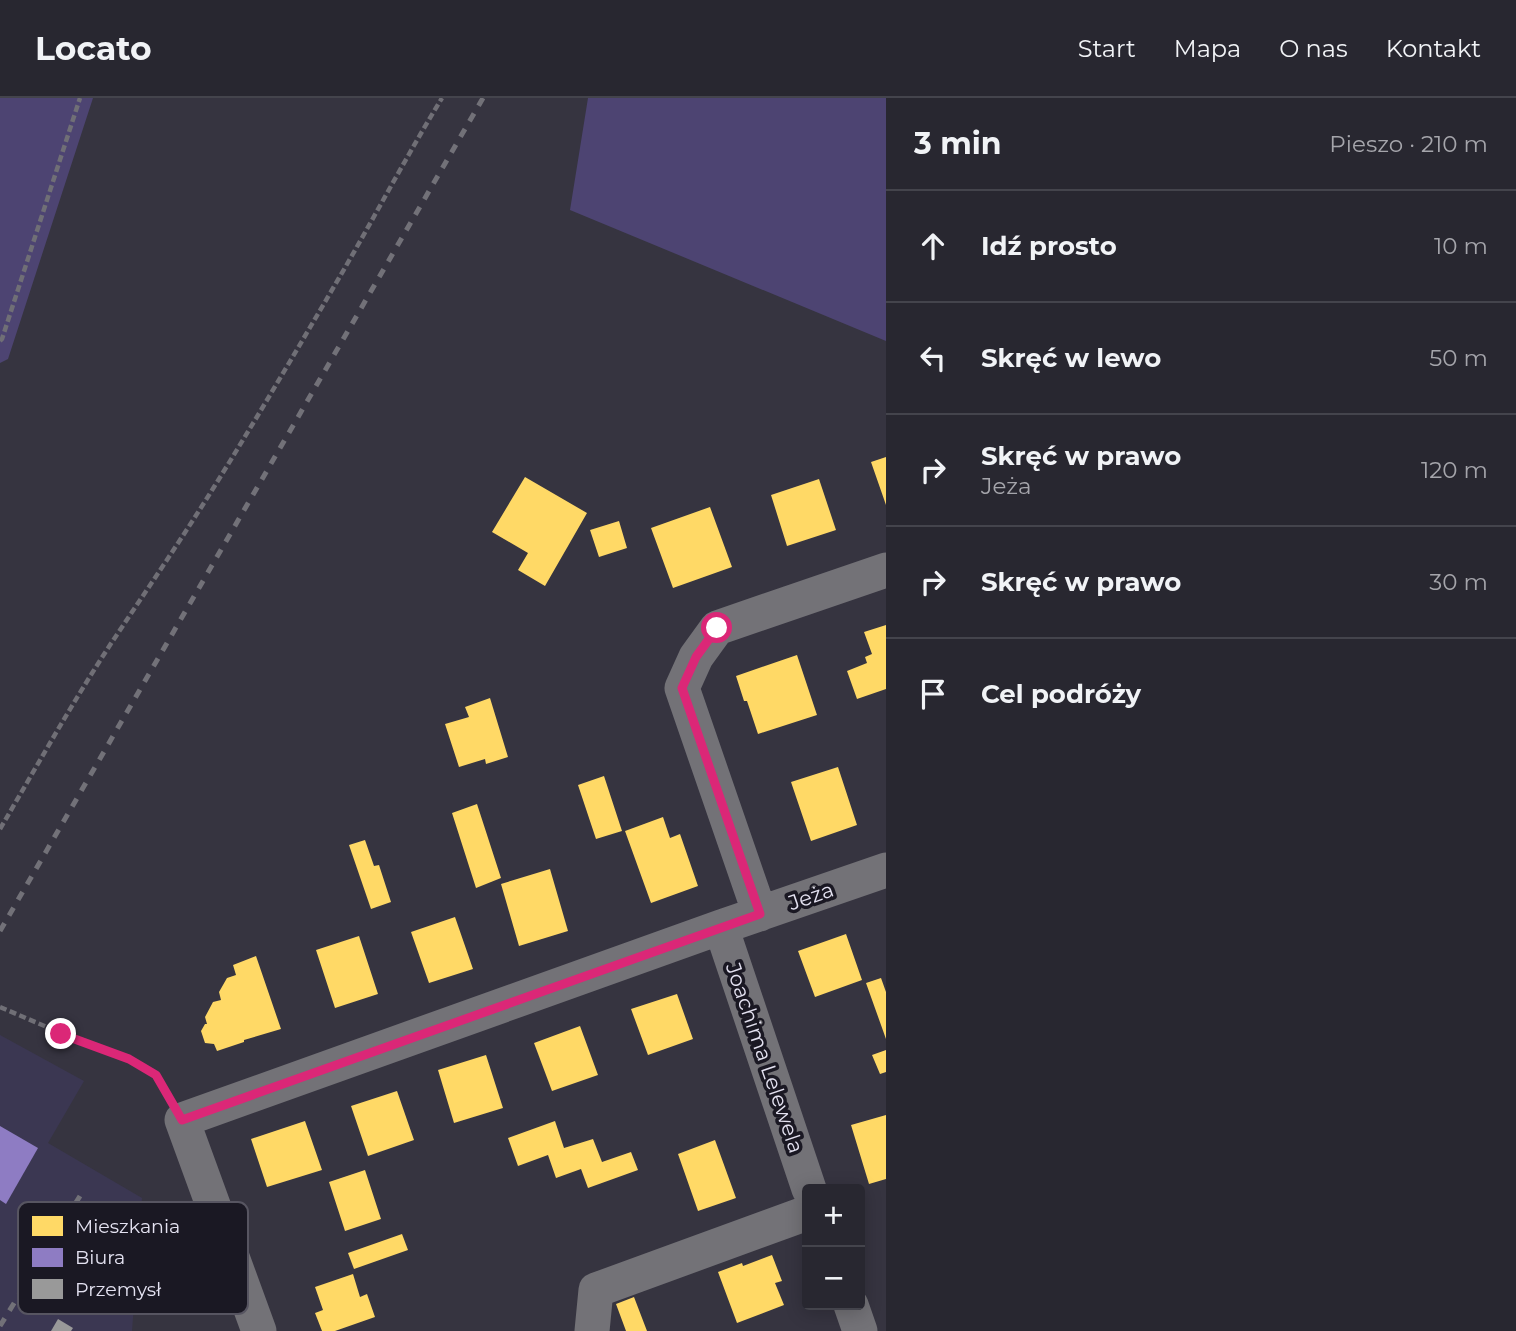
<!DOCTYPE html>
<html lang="pl">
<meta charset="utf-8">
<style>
:root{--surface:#282730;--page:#34333c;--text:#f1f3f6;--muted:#a5a5ab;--line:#44444c}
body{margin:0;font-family:Montserrat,sans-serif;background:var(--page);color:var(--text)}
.controls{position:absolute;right:21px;bottom:21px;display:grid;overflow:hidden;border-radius:7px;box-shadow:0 4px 18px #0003}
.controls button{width:63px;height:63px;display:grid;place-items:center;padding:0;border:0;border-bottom:2px solid var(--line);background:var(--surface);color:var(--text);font:35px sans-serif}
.stop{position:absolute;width:21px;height:21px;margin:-16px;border:5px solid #db2777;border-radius:50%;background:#fff}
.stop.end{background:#db2777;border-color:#fff;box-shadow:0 2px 7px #0008}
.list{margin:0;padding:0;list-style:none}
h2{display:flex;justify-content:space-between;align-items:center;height:91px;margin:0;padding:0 28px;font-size:30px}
h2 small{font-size:23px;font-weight:400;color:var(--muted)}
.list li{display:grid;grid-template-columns:46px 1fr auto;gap:21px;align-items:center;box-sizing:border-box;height:112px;padding:0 28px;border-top:2px solid var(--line)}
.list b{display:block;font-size:26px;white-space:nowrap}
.list p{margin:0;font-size:23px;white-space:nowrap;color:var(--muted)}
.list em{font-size:23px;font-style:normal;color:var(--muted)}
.icon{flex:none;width:38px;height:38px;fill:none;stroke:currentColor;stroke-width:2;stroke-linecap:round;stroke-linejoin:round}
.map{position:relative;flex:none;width:886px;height:1233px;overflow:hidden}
header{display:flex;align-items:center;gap:42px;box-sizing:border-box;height:98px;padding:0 35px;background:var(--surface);border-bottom:2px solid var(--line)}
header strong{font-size:33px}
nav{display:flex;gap:38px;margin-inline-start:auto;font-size:24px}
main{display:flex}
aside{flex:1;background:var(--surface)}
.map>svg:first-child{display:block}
.built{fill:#3b3752}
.green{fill:#4d4472}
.homes{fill:#ffd966}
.offices{fill:#8e7cc3}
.industry{fill:#999}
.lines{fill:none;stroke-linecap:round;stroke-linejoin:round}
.path{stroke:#706f76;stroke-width:4.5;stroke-dasharray:7 3.5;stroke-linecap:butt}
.minor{stroke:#737277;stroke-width:35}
.rail{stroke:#727178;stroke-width:5;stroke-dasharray:9 9;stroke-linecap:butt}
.route{stroke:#db2777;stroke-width:9}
.labels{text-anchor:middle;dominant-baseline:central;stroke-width:7;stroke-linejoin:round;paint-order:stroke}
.street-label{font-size:21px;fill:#e4e2f1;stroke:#1a1823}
.key{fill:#1a1823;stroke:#575561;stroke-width:2}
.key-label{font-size:19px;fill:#e4e2f1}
</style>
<header>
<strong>Locato</strong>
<nav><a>Start</a><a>Mapa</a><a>O nas</a><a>Kontakt</a></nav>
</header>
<main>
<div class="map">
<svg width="886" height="1233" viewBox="0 0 886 1233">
<rect width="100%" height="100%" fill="#363440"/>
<!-- built -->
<path class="built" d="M0 937 84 983 48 1045 142 1100 132 1233H0Z"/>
<!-- green -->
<path class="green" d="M0 0H93L8 261 0 265Z
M588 0H886V243L570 112Z"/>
<!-- homes -->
<path class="homes" d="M886 359V407L871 364Z
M525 379 587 415 545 488 518 472 528 455 492 434Z
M819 381 836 432 787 448 771 397Z
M710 409 732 469 673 490 651 430Z
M619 423 627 450 599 459 590 432Z
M886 527V591L857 601 847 573 867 565 865 559 872 556 864 534Z
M797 557 817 617 758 636 747 603H744L736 578Z
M490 600 508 659 486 666 485 661 459 669 445 626 469 619 465 609Z
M838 669 857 727 811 743 791 684Z
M604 678 622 733 596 741 578 687Z
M477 706 501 780 476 790 452 715Z
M663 719 670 740 680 736 698 788 651 805 625 733Z
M365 742 374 768 379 767 391 804 371 811 349 747Z
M550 771 568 833 519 848 501 786Z
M455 819 473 871 429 885 411 834Z
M846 836 862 882 815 899 798 853Z
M359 838 378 896 335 910 316 852Z
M256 858 281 931 244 942V944L217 953 214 946 205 945 201 933 205 926H207L205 919 213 904 221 902 219 894 227 880 236 877 233 867Z
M881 880 886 894V941L866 885Z
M677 896 693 941 648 957 631 911Z
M580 928 598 977 552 993 534 945Z
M886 952V974L880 976 872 957Z
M486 957 503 1010 454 1025 438 972Z
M397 993 414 1042 368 1058 351 1008Z
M886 1017V1081L869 1086 851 1027Z
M305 1023 322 1072 267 1089 251 1041Z
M555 1023 564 1050 593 1041 602 1064 631 1054 638 1072 588 1090 581 1071 556 1080 548 1057 518 1068 508 1040Z
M715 1042 736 1100 698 1113 678 1056Z
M365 1072 381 1121 345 1133 329 1084Z
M402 1136 408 1152 354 1171 348 1155Z
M772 1157 782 1183 775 1185 784 1207 737 1225 718 1174 742 1165 743 1168Z
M353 1176 360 1199 367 1196 375 1219 335 1233H322L315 1215 323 1212 315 1189Z
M634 1199 647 1233H626L616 1206Z"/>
<!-- offices -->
<path class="offices" d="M0 1028 38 1050 6 1106 0 1102Z"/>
<!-- industry -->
<path class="industry" d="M58 1221 73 1230 71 1233H51Z"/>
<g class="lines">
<!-- path -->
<path class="path" d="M0 243 2 241 80 0
M0 731C37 668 72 605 112 544 146 493 181 442 214 389 257 320 298 250 339 180 374 120 406 59 442 0
M0 909 61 935 129 961 156 977 165 994"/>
<!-- minor -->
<path class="minor" d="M760 816 682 590 696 559 717 530 886 472
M721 829 809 1091
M851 1207 860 1233
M259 1233 182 1022 721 829 886 772
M592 1233 596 1192 807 1115"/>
<!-- rail -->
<path class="rail" d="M0 833 483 0
M0 1228 80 1098"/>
</g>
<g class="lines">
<!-- route -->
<path class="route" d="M61 936 129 961 156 977 182 1022 760 816 682 590 696 559 717 530"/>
</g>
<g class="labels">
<!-- street labels -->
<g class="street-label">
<text transform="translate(811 798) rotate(-19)">Jeża</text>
<text transform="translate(765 960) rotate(71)">Joachima Lelewela</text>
</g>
</g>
<!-- legend -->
<rect x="18" y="1104" width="230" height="112" rx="10" class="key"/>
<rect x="32" y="1118" width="31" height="20" fill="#ffd966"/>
<rect x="32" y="1150" width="31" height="19" fill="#8e7cc3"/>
<rect x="32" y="1181" width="31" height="20" fill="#999"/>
<g class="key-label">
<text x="75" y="1135">Mieszkania</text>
<text x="75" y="1166">Biura</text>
<text x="75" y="1198">Przemysł</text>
</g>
</svg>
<div class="controls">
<button>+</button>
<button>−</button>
</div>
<div class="stop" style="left:717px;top:530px"></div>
<div class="stop end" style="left:61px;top:936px"></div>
</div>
<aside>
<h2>3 min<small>Pieszo · 210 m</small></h2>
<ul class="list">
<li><svg class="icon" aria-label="ahead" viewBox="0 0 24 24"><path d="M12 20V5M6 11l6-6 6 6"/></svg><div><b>Idź prosto</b></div><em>10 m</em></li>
<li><svg class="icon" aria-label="left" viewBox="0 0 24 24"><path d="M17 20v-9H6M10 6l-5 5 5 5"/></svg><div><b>Skręć w lewo</b></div><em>50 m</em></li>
<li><svg class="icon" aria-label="right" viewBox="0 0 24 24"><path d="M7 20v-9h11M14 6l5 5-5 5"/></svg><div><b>Skręć w prawo</b><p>Jeża</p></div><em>120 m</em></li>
<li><svg class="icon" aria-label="right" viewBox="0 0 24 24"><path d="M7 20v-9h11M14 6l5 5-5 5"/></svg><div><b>Skręć w prawo</b></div><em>30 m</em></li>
<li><svg class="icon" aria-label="arrive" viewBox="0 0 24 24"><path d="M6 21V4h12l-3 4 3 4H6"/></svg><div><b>Cel podróży</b></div></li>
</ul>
</aside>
</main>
